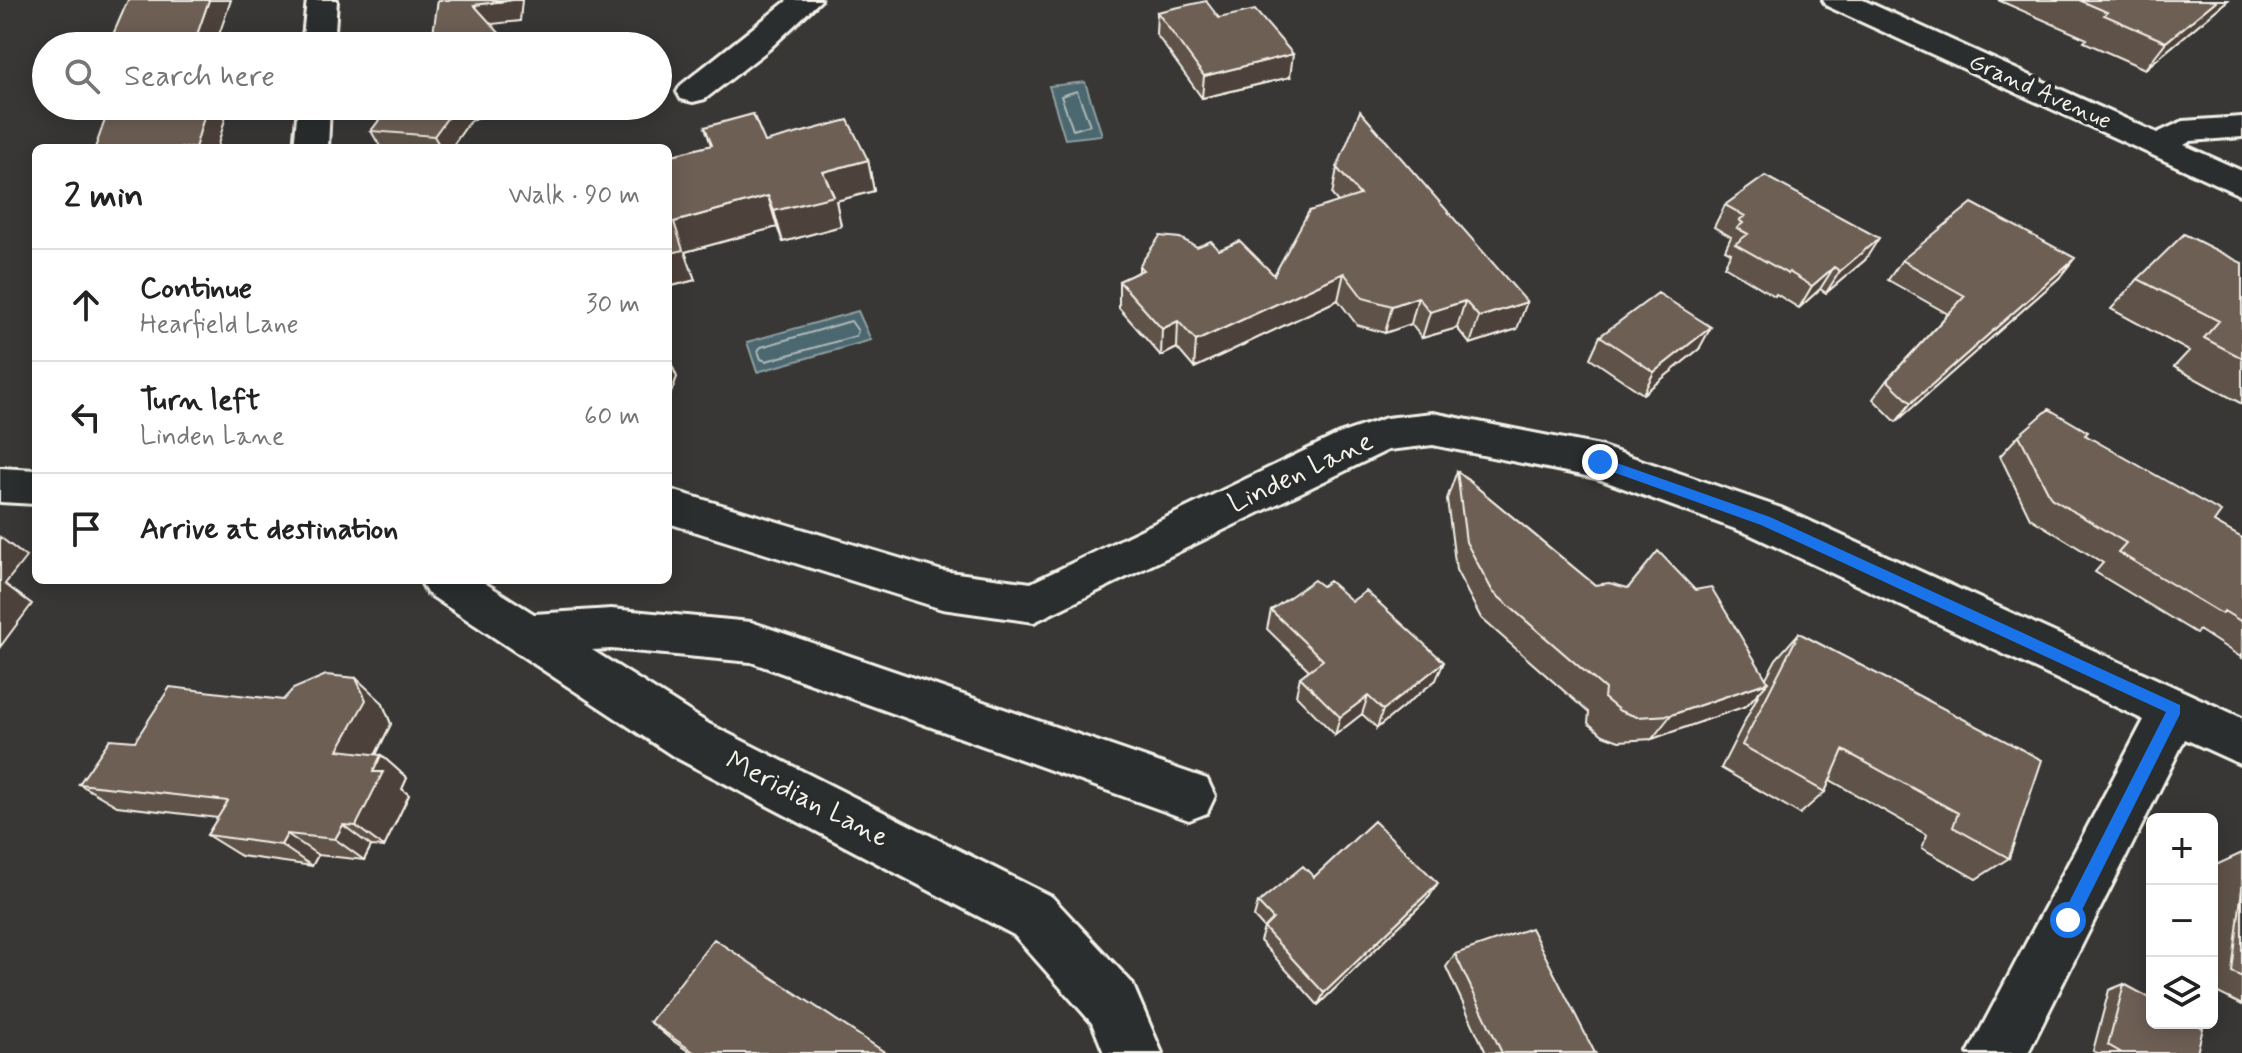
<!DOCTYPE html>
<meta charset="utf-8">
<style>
:root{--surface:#fff;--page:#f6f6f6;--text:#222;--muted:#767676;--line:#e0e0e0}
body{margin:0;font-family:Mynerve,sans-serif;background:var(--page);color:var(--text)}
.controls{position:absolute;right:24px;bottom:24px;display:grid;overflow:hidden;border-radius:12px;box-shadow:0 4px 20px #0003}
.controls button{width:72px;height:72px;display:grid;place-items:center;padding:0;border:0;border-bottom:2px solid var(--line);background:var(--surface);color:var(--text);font:40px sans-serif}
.stop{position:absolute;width:24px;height:24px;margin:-18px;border:6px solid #1a73e8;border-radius:50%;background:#fff}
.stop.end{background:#1a73e8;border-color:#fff;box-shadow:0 2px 8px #0008}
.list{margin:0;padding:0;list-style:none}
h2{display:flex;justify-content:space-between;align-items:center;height:104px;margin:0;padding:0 32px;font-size:34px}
h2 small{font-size:26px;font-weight:400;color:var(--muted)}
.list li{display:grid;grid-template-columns:52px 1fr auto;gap:24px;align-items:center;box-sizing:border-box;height:112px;padding:0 32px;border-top:2px solid var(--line)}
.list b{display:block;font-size:30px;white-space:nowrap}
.list p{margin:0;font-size:26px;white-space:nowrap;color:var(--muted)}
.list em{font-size:26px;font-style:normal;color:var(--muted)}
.icon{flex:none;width:44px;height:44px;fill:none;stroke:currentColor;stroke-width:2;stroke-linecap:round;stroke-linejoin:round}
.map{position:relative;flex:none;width:2242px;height:1053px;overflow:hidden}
.search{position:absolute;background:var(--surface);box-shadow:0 4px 20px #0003;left:32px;top:32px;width:640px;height:88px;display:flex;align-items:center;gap:20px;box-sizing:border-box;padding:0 28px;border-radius:44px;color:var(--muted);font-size:30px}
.panel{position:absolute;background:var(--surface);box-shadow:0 4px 20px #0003;left:32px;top:144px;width:640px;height:440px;border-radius:12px}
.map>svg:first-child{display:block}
.water{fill:#4c6870;stroke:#8f9fa0;stroke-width:2}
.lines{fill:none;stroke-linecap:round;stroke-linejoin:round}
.shore{stroke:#b1bab8;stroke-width:2}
.minor-casing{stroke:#f4f1e8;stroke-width:6}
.minor{fill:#2a2d2e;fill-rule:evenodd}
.wall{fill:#5f5248;stroke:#f4f1e8;stroke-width:2}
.shaded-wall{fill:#4d423b;stroke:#f4f1e8;stroke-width:2}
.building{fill:#6e5f54;stroke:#f4f1e8;stroke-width:2}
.route{fill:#1a73e8}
.labels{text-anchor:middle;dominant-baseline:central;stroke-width:8;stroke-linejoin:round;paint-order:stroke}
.far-street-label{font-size:24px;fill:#f4f1e8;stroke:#2a2d2e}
.street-label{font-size:28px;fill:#f4f1e8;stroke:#2a2d2e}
</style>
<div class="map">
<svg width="2242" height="1053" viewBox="0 0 2242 1053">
<rect width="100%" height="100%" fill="#383736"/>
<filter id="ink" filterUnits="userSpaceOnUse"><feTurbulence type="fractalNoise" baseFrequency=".0125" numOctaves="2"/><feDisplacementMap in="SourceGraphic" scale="16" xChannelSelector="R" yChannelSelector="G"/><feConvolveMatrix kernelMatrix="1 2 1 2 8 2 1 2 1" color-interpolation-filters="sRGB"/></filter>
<g filter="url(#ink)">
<!-- water -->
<path class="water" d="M1085 82 1102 135 1065 139 1049 86Z
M858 311 871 340 757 372 747 342Z"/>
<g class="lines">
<!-- shore -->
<path class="shore" d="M1077 91 1090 125 1073 130 1061 96Z
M851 321 858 331 856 336 766 361 761 359 758 351 761 347Z"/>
<defs>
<path id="minor" d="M307 0H337L334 46H302Z
M788 0H821L768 50 705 99 693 102 681 99 677 92 681 85Z
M1823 0H1863L2157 133 2183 121 2242 117V137L2191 141 2184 145 2242 171V196L1827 6Z
M298 106H330L328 148H294Z
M1433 413 1600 446 1781 508 2242 718V765L2185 739 2028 1053H1968L2144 720 1749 534 1596 478 1433 445 1388 450 1034 622 942 609 668 523V489L942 571 1031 583 1339 434 1386 418Z
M0 468 36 470V504L0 502Z
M420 580H480L534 614 611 609 751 622 1207 779 1215 796 1207 813 1189 820 751 662 611 649 592 650 709 724 1052 897 1132 983 1162 1053H1104L1092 1023 1014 935 673 756 427 593Z"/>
</defs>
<!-- minor casing -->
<use href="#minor" class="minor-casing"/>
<!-- minor -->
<use href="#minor" class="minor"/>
</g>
<!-- wall -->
<path class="wall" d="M1998 0H2228L2145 69 2084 42 2087 39Z
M1157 12 1290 77 1202 98 1156 34Z
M390 106H509L470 121 451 148H381L371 131Z
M705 127 765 142 868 160 874 191 836 201 841 226 783 242 777 227 685 252 695 280 668 287 711 145Z
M1337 168 1517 329 1470 344 1457 328 1422 338 1411 324 1385 333 1357 325 1338 300 1194 368 1177 348 1161 356 1119 308V281L1139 272V266L1197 247 1219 250 1274 275 1338 202 1332 195Z
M1725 205 1865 260 1826 293 1820 289 1799 308 1776 294 1775 296 1724 266 1731 253 1725 250 1731 237 1714 227Z
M1902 260 2059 278 1896 422 1873 399 1887 380 1948 314 1888 280Z
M2242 263V404L2174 367 2189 351 2111 309 2138 279Z
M1600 336 1699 349 1643 394 1590 358Z
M2019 435H2085L2214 522 2242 538V658L2199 630 2196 633 2095 572 2103 563 2030 518 2000 456Z
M1457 471 1595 585 1766 678 1776 659 1799 633 2009 858 1976 879 1922 848 1927 835 1830 780 1825 792 1800 814 1721 768 1760 691 1746 706 1652 739 1619 741 1603 735 1588 723 1589 713 1481 618 1456 570 1447 499Z
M1322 586 1352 601 1436 680 1377 728 1362 714 1335 735 1296 695 1300 677 1309 670 1267 629 1271 610Z
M283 700 382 702 391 724 376 755H381L407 778 402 789 409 795 384 847 371 846 364 860 318 855 312 866 241 856 207 835 218 818 117 806 79 784 135 741Z
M2242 853V1005L2212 990V897L2216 865Z
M1314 877 1429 897 1318 1005 1260 941 1264 928 1254 917 1258 903Z
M1455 954 1595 1053H1486L1446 967Z
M2124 984 2197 1053H2097L2093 1051 2109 990Z
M650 1022 886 1053H691L669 1038Z"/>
<!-- shaded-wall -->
<path class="shaded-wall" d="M209 0H231L215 46H193Z
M512 0H522L520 21 484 25 474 5Z
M2217 0H2228L2145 69 2166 42Z
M1293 54 1290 77 1202 98 1204 76Z
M207 106H219L226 116 217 148H195Z
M456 106H509L470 121 451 148H441L434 136Z
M868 160 874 191 836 201 841 226 783 242 774 211 823 172Z
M768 196 777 227 685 252 695 280 668 287V254L674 222Z
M1879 238 1865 260 1826 293 1840 271Z
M2075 258 2059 278 1896 422 1911 403Z
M1834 267 1820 289 1799 308 1812 286Z
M1344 273 1338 300 1194 368 1196 341Z
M1418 297 1411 324 1385 333 1392 306Z
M1465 301 1457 328 1422 338 1430 312Z
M1527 302 1517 329 1470 344 1479 317Z
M1178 321 1177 348 1161 356 1162 329Z
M1711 327 1699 349 1643 394 1654 372Z
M668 356 677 377 668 401Z
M0 537 26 557 5 584 32 604 0 647Z
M1444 662 1436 680 1377 728 1383 710Z
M356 678 382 702 391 724 366 773 338 750Z
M1768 682 1746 706 1652 739 1671 715Z
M1368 696 1362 714 1335 735 1340 717Z
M381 755 407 778 402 789 409 795 384 847 356 826 373 772Z
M343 825 371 846 364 860 335 839Z
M287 834 318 855 312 866 281 845Z
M1438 883 1429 897 1318 1005 1324 993Z"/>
<!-- building -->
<path class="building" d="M128 0H209L193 46H108Z
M438 0H512L474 5 511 46H431Z
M2079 0H2217L2166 42 2104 15 2107 12Z
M1206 1 1219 18 1255 10 1293 54 1204 76 1157 12Z
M110 106H207L195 148H95Z
M390 106H456L434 136 371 131Z
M1360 111 1527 302 1479 317 1465 301 1430 312 1418 297 1392 306 1363 298 1344 273 1196 341 1178 321 1162 329 1119 281 1143 270 1139 266 1160 236 1180 238 1197 247 1211 241 1219 250 1240 241 1274 275 1309 211 1360 195 1337 168Z
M753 114 765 142 848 120 868 160 823 172 834 196 774 211 768 196 674 222 683 250 668 254V156L712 145 705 127Z
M1765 176 1879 238 1840 271 1834 267 1812 286 1789 272 1788 274 1735 244 1748 234 1737 228 1743 223 1739 220 1745 216 1725 205Z
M1972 203 2075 258 1911 403 1887 380 1965 296 1902 260Z
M2184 234 2242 263V358L2204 338 2219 321 2138 279Z
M1658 293 1711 327 1654 372 1600 336Z
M2049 409 2088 432 2085 435 2221 512 2214 522 2242 538V622L2224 611 2222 614 2118 552 2126 543 2051 498 2019 435Z
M1457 471 1595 585 1609 583 1628 588 1658 551 1695 590 1711 587 1768 682 1671 715 1637 717 1620 711 1604 698 1605 689 1493 592 1466 542Z
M1314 580 1322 586 1329 581 1352 601 1366 591 1444 662 1383 710 1368 696 1340 717 1300 677 1323 660 1271 610Z
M1799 633 2042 760 2009 858 1953 827 1958 813 1843 750 1825 792 1742 745Z
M326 675 356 678 366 700 338 750 381 755 373 772H383L356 826 343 825 335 839 287 834 281 845 207 835 228 801 79 784 110 739 135 741 170 687 283 700 293 689Z
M1374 821 1438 883 1324 993 1264 928 1273 919 1258 903 1303 866 1314 877Z
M2242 888V977L2232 972Z
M1531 928 1595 1053H1502L1455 954Z
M714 939 886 1053H695L650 1022Z
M2124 984 2152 999V1023H2194L2203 1028 2197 1053H2122L2108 1045Z"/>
</g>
<!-- route -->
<path class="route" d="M1600 457 1770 517 2180 705V714L2074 926H2063V914L2166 712 1761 525 1596 466 1594 462Z"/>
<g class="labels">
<!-- far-street labels -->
<g class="far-street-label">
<text transform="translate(2040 92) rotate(24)">Grand Avenue</text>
</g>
<!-- street labels -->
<g class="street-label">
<text transform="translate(1301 473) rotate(-25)">Linden Lane</text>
<text transform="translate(807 800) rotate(27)">Meridian Lane</text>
</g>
</g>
</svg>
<div class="controls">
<button>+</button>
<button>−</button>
<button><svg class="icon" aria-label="layers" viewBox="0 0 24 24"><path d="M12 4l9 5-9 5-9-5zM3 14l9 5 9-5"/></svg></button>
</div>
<div class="stop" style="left:2068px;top:920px"></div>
<div class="stop end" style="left:1600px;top:462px"></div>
<div class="search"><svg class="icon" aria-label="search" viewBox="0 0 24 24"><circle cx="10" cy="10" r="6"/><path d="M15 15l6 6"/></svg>Search here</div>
<section class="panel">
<h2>2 min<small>Walk · 90 m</small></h2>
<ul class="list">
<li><svg class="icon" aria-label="ahead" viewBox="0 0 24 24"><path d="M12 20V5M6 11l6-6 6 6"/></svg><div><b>Continue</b><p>Hearfield Lane</p></div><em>30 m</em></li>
<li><svg class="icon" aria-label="left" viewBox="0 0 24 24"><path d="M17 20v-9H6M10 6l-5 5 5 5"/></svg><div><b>Turn left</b><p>Linden Lane</p></div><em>60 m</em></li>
<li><svg class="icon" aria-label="arrive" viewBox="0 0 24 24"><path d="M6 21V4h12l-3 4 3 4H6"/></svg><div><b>Arrive at destination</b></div></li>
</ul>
</section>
</div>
